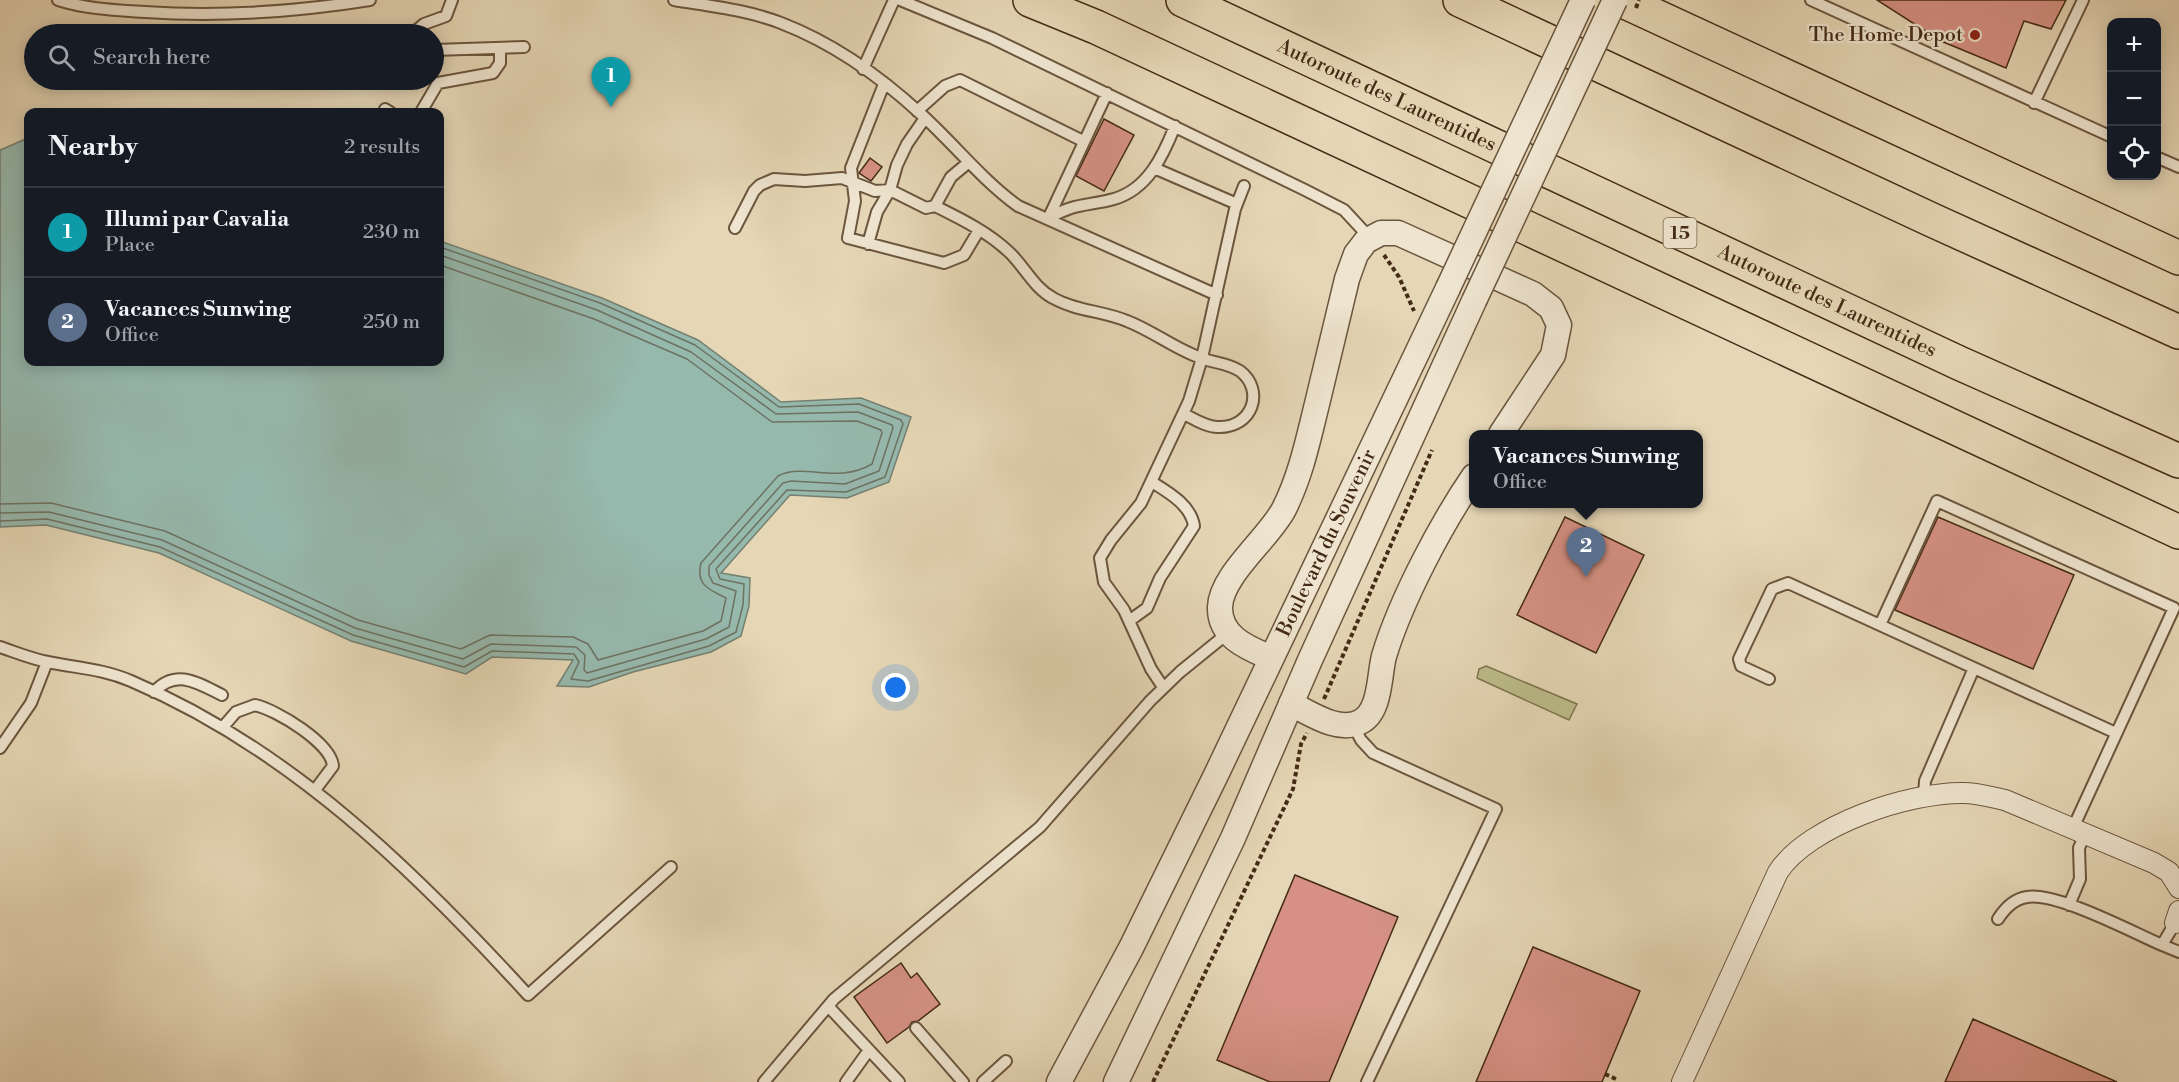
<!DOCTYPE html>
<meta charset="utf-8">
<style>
:root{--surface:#171b24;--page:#20242c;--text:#f1f3f6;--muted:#9ea1a6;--line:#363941;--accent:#d93025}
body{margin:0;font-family:"Libre Bodoni",serif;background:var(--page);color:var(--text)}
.controls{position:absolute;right:18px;top:18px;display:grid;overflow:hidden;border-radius:12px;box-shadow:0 3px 15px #0003}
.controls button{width:54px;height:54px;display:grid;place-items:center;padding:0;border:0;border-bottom:2px solid var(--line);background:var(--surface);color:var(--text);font:30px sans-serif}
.you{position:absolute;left:896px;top:688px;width:21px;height:21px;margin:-15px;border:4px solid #fff;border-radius:50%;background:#1a73e8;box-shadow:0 0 0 9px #1a73e833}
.badge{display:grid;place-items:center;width:39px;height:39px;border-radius:50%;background:var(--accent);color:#fff;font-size:20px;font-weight:700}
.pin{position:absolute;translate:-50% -50px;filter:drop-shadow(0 2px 3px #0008)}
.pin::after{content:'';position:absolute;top:32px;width:21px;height:18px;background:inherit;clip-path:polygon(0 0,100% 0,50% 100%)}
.popup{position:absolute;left:1469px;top:430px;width:234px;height:78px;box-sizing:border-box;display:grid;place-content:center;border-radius:12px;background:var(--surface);filter:drop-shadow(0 2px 4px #0005);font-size:20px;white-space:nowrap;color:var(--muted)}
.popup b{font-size:22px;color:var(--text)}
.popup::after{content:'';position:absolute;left:50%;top:100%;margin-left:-12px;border:12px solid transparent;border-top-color:var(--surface)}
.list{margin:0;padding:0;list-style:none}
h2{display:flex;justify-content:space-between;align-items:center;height:78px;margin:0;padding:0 24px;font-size:26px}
h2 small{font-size:20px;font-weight:400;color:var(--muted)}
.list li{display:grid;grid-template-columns:39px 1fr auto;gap:18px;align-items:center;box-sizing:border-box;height:90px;padding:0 24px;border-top:2px solid var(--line)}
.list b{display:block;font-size:22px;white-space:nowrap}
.list p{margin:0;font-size:20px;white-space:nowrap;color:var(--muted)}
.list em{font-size:20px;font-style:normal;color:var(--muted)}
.icon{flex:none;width:33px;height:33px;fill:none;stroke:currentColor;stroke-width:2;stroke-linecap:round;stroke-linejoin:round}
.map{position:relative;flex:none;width:2179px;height:1082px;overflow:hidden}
.search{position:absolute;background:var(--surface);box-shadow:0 3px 15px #0003;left:24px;top:24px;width:420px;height:66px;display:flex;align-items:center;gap:15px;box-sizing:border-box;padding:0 21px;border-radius:33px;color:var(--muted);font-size:22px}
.panel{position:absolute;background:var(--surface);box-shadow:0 3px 15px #0003;left:24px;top:108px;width:420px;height:258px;border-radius:12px}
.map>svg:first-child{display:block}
.green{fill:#bbbc89;stroke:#807450;stroke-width:1.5}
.water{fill:#96b9ae;stroke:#758071;stroke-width:1.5}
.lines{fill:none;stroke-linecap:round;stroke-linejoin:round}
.shore{stroke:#6d7262;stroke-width:1.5}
.building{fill:#d69184;stroke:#442b16;stroke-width:1.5}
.service-casing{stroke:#6c563e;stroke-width:14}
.minor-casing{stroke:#6c563e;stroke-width:22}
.tertiary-casing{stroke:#6c563e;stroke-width:27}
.motorway-casing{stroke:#442b16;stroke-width:36}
.path{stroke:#442b16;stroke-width:4;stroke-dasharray:4.5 3;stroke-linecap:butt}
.service{stroke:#eee4cf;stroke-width:10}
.minor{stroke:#eee4cf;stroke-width:20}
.tertiary{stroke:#eee4cf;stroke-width:24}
.motorway{stroke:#e5d6b5;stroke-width:33}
.tertiary-bridge-casing{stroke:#6c563e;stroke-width:27;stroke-linecap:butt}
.path-bridge{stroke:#442b16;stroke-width:4;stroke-dasharray:4.5 3;stroke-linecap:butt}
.tertiary-bridge{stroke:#eee4cf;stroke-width:24}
.poi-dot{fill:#8f2418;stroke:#eee4cf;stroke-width:2}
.labels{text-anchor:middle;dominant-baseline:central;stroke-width:4.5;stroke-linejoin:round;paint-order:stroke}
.shield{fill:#eee4cf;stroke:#77624e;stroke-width:1.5}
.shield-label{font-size:18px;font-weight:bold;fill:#442b16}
.poi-label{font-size:20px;fill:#442b16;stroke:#eee4cf;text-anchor:end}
.street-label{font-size:20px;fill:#442b16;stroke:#eee4cf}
</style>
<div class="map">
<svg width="2179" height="1082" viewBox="0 0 2179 1082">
<rect width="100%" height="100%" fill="#e5d6b5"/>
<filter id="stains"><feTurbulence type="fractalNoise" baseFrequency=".00333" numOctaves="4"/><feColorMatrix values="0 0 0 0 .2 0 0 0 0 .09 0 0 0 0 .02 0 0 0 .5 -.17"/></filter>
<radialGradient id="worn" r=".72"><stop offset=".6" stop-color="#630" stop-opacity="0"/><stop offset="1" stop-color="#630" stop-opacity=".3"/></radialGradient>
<!-- green -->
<path class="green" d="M1486 666 1577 704 1569 720 1477 678 1479 669Z"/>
<!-- water -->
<path class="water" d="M28 138V362H440V241L602 298 698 340 781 402 861 398 911 417 889 482 847 498 790 495 721 573 750 578 749 606 741 636 711 652 633 672 589 687 557 686 573 660 492 657 466 674 351 641 159 553 46 525 0 527V150Z"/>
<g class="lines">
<!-- shore -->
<path class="shore" d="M0 504 51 503 165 531 358 620 461 649 490 635 573 637 588 644 598 660 703 631 721 621 726 598C711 590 695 586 701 563L778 476C804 462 836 485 872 464L882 433 881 430 857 421 772 422 687 359 594 319 440 265
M0 513 49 512 162 540 355 628 463 659 491 644 576 647 585 655 584 670 587 673 706 639 729 627 736 591 713 583 709 575V566L783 483 791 481 845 484 879 471 893 428 892 425 858 412 776 414 691 352 597 310 440 255
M0 521 47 519 160 547 353 635 464 667 492 651 574 654 579 662 571 679 588 681 709 646 736 632 743 605 744 584 720 579 716 569 787 490 846 492 885 477 903 424 901 420 859 404 779 407 695 345 600 303 440 247"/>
</g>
<!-- building -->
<path class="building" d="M1877 0H2066L2051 29 2024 21 2006 68 1941 41Z
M1104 119 1134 135 1104 191 1076 176Z
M870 158 882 167 871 181 859 173Z
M1565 517 1644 555 1596 653 1517 615Z
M1938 517 2074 575 2033 669 1895 610Z
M1295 875 1398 917 1329 1082H1270L1217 1060Z
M1533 947 1640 991 1602 1082H1476Z
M901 963 911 978 917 973 940 1004 918 1021 912 1022 909 1027 887 1043 854 997Z
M1973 1019 2117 1082H1945Z"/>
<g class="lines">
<defs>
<path id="service" d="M58 0C86 9 115 10 145 12 221 17 295 12 370 0
M674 0C710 6 748 10 781 23 833 43 882 78 922 115 955 145 982 180 1018 206L1217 295
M900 0 992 38 1305 190 1344 210 1370 238
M1811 0 2112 137
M412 34 424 24 446 16 452 0
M434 50 524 47
M863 69 894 0
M884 84 851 168 855 201 848 238 944 263 964 255 979 230
M2034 103 2083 0
M385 109 390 112
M917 111 945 86 960 80 1083 141
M421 112 438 83 493 73 500 63V49
M2156 157 2179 167
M969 162 951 177 935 206C961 219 988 232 1009 252 1024 266 1034 288 1053 298 1076 311 1103 311 1127 321 1153 331 1175 349 1201 358 1214 363 1228 363 1240 371 1265 390 1253 428 1218 427 1206 427 1194 419 1184 414
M1154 168 1237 204
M1048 219C1072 203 1089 206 1114 199 1148 189 1163 156 1175 126
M1048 219 1107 93
M735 228 754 191 760 185 774 179 805 181 842 178 875 191 890 190 926 208 935 206
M868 244 877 212 890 190 897 165 907 144 925 118
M1129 621 1147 608 1160 578 1194 526C1191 505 1168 492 1152 482
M1880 625 1937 501 2174 608 2073 828
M0 647C15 652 32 659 48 662 77 668 103 669 131 681 289 748 414 870 528 995L671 867
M1769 679 1741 666 1739 659 1772 589 1788 583 2116 733
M1163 687 1151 669 1124 610 1104 582 1100 558 1111 540 1141 503 1189 401 1202 358 1235 209 1244 186
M154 692C176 668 198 683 222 695
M1353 725 1361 740 1373 753 1496 809 1367 1082
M223 727 236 712 255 705C277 710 331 743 333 766L315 790
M0 748 31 703 47 662
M1924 796 1925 781 1974 668
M2069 905 2080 879 2079 848 2085 834
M1998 919C2005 908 2014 899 2027 897 2057 892 2132 932 2162 945L2175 923
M2162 945 2179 952
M828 1006 899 1082
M916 1028 963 1082
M764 1082 834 999 1040 827 1150 701 1180 672 1228 633
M846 1082 869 1050
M983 1082 1006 1061"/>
<path id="minor" d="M2175 923 2179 911
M1682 1082 1778 872C1809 825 1909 792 1964 793 1977 793 1991 797 2005 800L2154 863 2169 872 2179 888"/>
<g id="tertiary">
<path d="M1271 658C1248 648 1219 637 1220 607 1221 575 1269 538 1284 509 1301 475 1308 440 1317 404 1327 362 1337 320 1347 279L1356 254 1366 241 1381 233H1398L1533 294 1551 308 1559 325 1553 355 1501 434"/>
<path d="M1291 704C1310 713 1338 733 1360 722 1381 712 1379 675 1384 656 1401 600 1441 524 1474 476"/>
<path id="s1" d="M1059 1082 1131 948 1216 775 1448 288"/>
<path d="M1116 1082 1233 838 1310 660 1474 301"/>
</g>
<g id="motorway">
<path d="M1030 0 1096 27 2179 532"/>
<path id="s2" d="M1183 0 1959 363 2179 461"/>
<path d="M1460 0 1932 220 2179 332"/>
<path d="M1621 0 2179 258"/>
</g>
</defs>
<!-- service casing -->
<use href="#service" class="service-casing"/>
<!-- minor casing -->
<use href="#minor" class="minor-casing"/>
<!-- tertiary casing -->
<use href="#tertiary" class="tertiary-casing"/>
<!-- motorway casing -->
<use href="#motorway" class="motorway-casing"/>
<!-- path -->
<path class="path" d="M1384 255 1399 277 1414 311
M1324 699 1432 450
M1605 1074 1618 1080
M1153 1082 1293 789 1301 744 1307 733"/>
<!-- service -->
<use href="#service" class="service"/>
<!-- minor -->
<use href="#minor" class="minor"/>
<!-- tertiary -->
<use href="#tertiary" class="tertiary"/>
<!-- motorway -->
<use href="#motorway" class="motorway"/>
<defs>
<path id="tertiary-bridge" d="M1448 288 1583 0
M1474 301 1615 0"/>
</defs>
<!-- tertiary-bridge casing -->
<use href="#tertiary-bridge" class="tertiary-bridge-casing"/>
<!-- path-bridge -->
<path class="path-bridge" d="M1636 8 1639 0"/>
<!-- tertiary-bridge -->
<use href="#tertiary-bridge" class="tertiary-bridge"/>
</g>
<!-- markers -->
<circle class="poi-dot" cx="1975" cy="35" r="6"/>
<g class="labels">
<!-- shield labels -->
<rect class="shield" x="1663.5" y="218" width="33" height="30" rx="4.5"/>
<g class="shield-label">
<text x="1680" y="233">15</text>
</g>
<!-- poi labels -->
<g class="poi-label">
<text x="1963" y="35">The Home Depot</text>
</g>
<!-- street labels -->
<g class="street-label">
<text stroke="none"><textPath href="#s2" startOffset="225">Autoroute des Laurentides</textPath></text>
<text stroke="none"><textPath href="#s2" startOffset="711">Autoroute des Laurentides</textPath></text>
<text stroke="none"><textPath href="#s1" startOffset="602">Boulevard du Souvenir</textPath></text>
</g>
</g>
<rect width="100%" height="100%" filter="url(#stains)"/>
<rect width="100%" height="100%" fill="url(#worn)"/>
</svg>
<div class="controls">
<button>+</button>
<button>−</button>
<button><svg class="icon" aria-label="locate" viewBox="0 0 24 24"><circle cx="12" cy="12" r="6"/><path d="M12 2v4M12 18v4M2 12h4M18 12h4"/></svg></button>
</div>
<div class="you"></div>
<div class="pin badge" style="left:611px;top:107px;background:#0f9aa8">1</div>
<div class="pin badge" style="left:1586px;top:577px;background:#5c6f8a">2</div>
<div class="popup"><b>Vacances Sunwing</b>Office</div>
<div class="search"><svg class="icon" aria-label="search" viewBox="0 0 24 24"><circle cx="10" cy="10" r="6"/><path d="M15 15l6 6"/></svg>Search here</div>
<section class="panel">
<h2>Nearby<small>2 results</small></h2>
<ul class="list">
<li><span class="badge" style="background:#0f9aa8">1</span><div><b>Illumi par Cavalia</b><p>Place</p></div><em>230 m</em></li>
<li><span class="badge" style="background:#5c6f8a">2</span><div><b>Vacances Sunwing</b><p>Office</p></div><em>250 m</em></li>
</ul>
</section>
</div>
